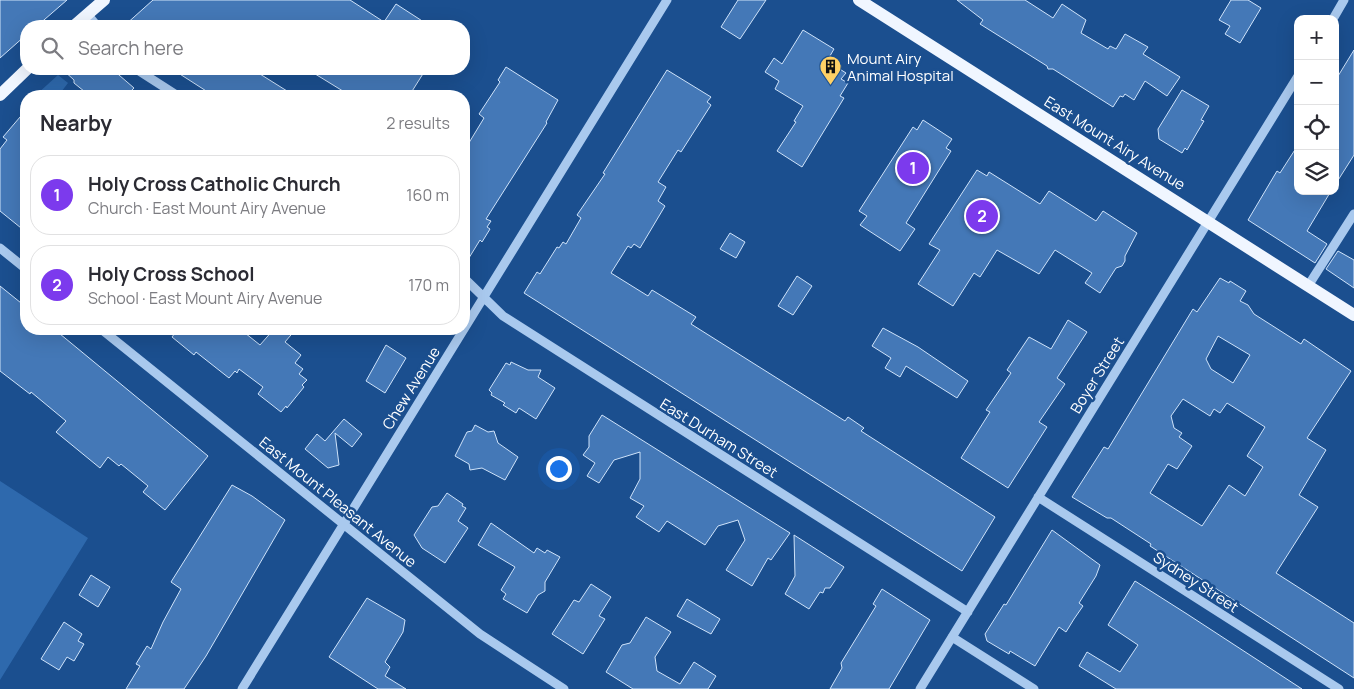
<!DOCTYPE html>
<meta charset="utf-8">
<style>
:root{--surface:#fff;--page:#f7f7f7;--text:#2b2b33;--muted:#7c7c81;--line:#e1e1e2;--accent:#7c3aed}
body{margin:0;font-family:Manrope,sans-serif;background:var(--page);color:var(--text)}
.controls{position:absolute;right:15px;top:15px;display:grid;overflow:hidden;border-radius:10px;box-shadow:0 5px 20px #0002}
.controls button{width:45px;height:45px;display:grid;place-items:center;padding:0;border:0;border-bottom:1px solid var(--line);background:var(--surface);color:var(--text);font:25px sans-serif}
.you{position:absolute;left:558px;top:468px;width:18px;height:18px;margin:-12px;border:4px solid #fff;border-radius:50%;background:#1a73e8;box-shadow:0 0 0 8px #1a73e833}
.badge{display:grid;place-items:center;width:32px;height:32px;border-radius:50%;background:var(--accent);color:#fff;font-size:16px;font-weight:700}
.pin{position:absolute;translate:-50% -50%;border:2px solid #fff;box-shadow:0 1px 5px #0006}
.list{margin:0;padding:0;list-style:none}
h2{display:flex;justify-content:space-between;align-items:center;height:65px;margin:0;padding:0 20px;font-size:21px}
h2 small{font-size:16px;font-weight:400;color:var(--muted)}
.list li{display:grid;grid-template-columns:32px 1fr auto;gap:15px;align-items:center;box-sizing:border-box;height:80px;margin:0 10px 10px;padding:0 10px;border:1px solid var(--line);border-radius:20px}
.list b{display:block;font-size:19px;white-space:nowrap}
.list p{margin:0;font-size:16px;white-space:nowrap;color:var(--muted)}
.list em{font-size:16px;font-style:normal;color:var(--muted)}
.icon{flex:none;width:28px;height:28px;fill:none;stroke:currentColor;stroke-width:2;stroke-linecap:round;stroke-linejoin:round}
.map{position:relative;flex:none;width:1354px;height:689px;overflow:hidden}
.search{position:absolute;background:var(--surface);box-shadow:0 5px 20px #0002;left:20px;top:20px;width:450px;height:55px;display:flex;align-items:center;gap:12px;box-sizing:border-box;padding:0 18px;border-radius:20px;color:var(--muted);font-size:19px}
.panel{position:absolute;background:var(--surface);box-shadow:0 5px 20px #0002;left:20px;top:90px;width:450px;height:245px;border-radius:20px}
.map>svg:first-child{display:block}
.green{fill:#2e69ad}
.building{fill:#4478b7;stroke:#cfe3fa;fill-rule:evenodd}
.lines{fill:none;stroke-linecap:round;stroke-linejoin:round}
.minor{stroke:#a9c9ee;stroke-width:9}
.major{stroke:#f0f6ff;stroke-width:12}
.labels{text-anchor:middle;dominant-baseline:central;stroke-width:5;stroke-linejoin:round;paint-order:stroke}
.poi-label{font-size:15px;fill:#fff;stroke:#1b4f8f;text-anchor:start}
.street-label{font-size:15px;fill:#fff;stroke:#1b4f8f}
</style>
<div class="map">
<svg width="1354" height="689" viewBox="0 0 1354 689">
<rect width="100%" height="100%" fill="#1b4f8f"/>
<!-- green -->
<path class="green" d="M58 75 68 83 58 96 36 95Z
M0 481 88 538 0 680Z"/>
<!-- building -->
<path class="building" d="M0 0H67L37 26H26V35L0 58Z
M153 0H350L384 22 396 4 430 26H124Z
M738 0H766L740 39 721 27Z
M957 0H1025L1053 18 1062 4 1086 20 1081 33 1108 49 1110 46 1116 49 1125 34 1148 47 1143 54 1180 77 1167 96 1145 81 1134 100 1125 94 1123 97 1120 96 1113 107 1053 69H1048L1047 66 980 24 983 20Z
M1231 0H1248L1261 8 1240 43 1225 34 1230 26 1219 20Z
M803 30 834 49 827 61 846 73 841 79 848 83 840 96 844 98 802 167 777 151 796 122 794 121 803 106 775 89 779 81 765 72 774 58 782 64Z
M1354 50V155L1335 185V81Z
M506 67 558 100 546 122 547 123 486 219 491 221 487 227 490 229 482 242 480 240 464 266V151L484 118 479 114 500 82 498 80Z
M62 69H112L134 88 126 96H90L74 83V80Z
M172 69H252L295 96H214Z
M307 69H426L409 96H351Z
M667 70 711 97 707 102 711 105 681 152 678 150 658 182 666 187 658 201 665 206 640 248 634 244 631 248 628 246 611 273 648 296 652 290 696 317 691 324 845 421 848 417 864 428 861 431 995 517 962 571 524 293 537 272 540 274 557 247 559 248 563 242 566 244 581 218 577 215 605 174 603 173Z
M1182 90 1209 106 1201 120 1204 121 1198 131 1187 150 1185 148 1182 153 1159 139 1158 129Z
M26 110V232L0 211V149L7 140 3 137Z
M923 120 952 139 946 148 951 151 906 223 915 229 900 251 860 225 867 216 859 211 913 127 917 130Z
M1298 145V191H1331L1307 231 1327 244 1315 263 1248 220 1277 171 1280 173Z
M977 170 987 176 989 172 1040 204 1049 191 1096 221 1103 211 1137 233 1125 256V261L1122 266 1116 268 1100 293 1085 283 1092 273 1055 250 1039 274 997 250 980 277 974 273 953 306 918 284 940 250 929 244Z
M730 233 745 242 736 258 720 249Z
M1338 251 1354 260V288L1326 269Z
M797 276 812 286 793 315 778 306Z
M1220 278 1229 283 1230 281 1246 291 1240 301 1248 305 1254 314 1301 344 1304 339 1351 371 1307 438 1326 450 1299 495 1318 507 1276 573 1354 623V678L1150 546 1151 544 1111 518H1107L1072 497 1104 447 1108 449 1193 309 1197 312ZM1218 336 1250 355 1233 383 1211 369 1206 359ZM1183 399 1210 416 1214 409 1220 413 1227 403 1265 427 1247 456 1263 467 1245 496 1229 485 1202 526 1150 493 1168 464 1177 469 1192 446 1179 437 1182 433 1174 428 1171 416Z
M0 286 26 307V329H54L208 456 165 510 143 492 148 486 121 464 119 466 108 457 100 468 56 432 66 421 31 392 30 394 0 371Z
M1068 320 1087 332 1057 378 1065 384 1039 422 1047 427 1008 488 961 458 990 412 986 410 1011 373 1007 370 1029 337 1051 349Z
M883 328 918 347 968 381 957 398 906 366 900 377 885 368 891 358 872 346Z
M178 329H240L260 345 274 329H296L285 342 301 355 295 363 303 369 299 374 307 380 302 385 304 387 287 408 286 406 281 412 258 394 263 387 239 369 237 373 235 371 229 378 196 352 194 355 172 337Z
M386 345 406 358 385 393 366 381Z
M511 362 528 370H541L538 377 555 388 536 419 519 408 516 413 503 405 505 403 491 395 492 393 489 390 506 363 510 365Z
M602 415 790 533 771 560 768 558 752 586 726 570 745 540 738 520 718 526 705 545 667 521 659 532 636 517 644 506 630 498 640 479V452L614 460 599 483 587 476 595 463 583 455 589 447V436Z
M344 419 362 434 352 447 335 433 339 465 328 468 305 449 317 434 325 441Z
M475 425 488 432 494 431 498 443 518 457 505 480 482 468 470 470 469 464 455 456 467 432 472 431Z
M232 485 252 496 285 520 206 656 184 689H126L140 666 136 664 147 646 151 649 163 622 181 589 171 582Z
M447 493 463 504 462 506 466 508 458 521 468 528 445 563 422 548 414 535 432 507 438 506Z
M491 523 534 553 537 548 545 553 547 550 560 557 545 582V591L538 595 527 613 503 599 506 594 501 590 515 567 478 545Z
M1052 530 1100 565 1096 576 1079 603 1083 606 1074 619 1066 632 1059 627 1035 666 1010 651 1009 654 987 641 985 634 1004 604 1006 605Z
M794 535 844 567 830 588H825L823 593 820 592 809 609 785 594 795 576Z
M91 575 110 587 98 607 79 595Z
M1135 581 1187 614 1302 689H1116L1079 666 1087 652 1120 672 1138 645 1108 625Z
M591 584 611 597 599 616 605 619 583 654 552 634 574 600 579 602Z
M882 589 930 620 889 689H830L842 668 841 663 876 606 873 604Z
M367 598 405 620 403 632 385 662 390 667 385 676 406 689H378L329 657Z
M687 599 720 619 711 634 677 616Z
M646 617 671 632 655 657 657 671 680 684 694 662 716 676 708 689H633L606 672 622 645 630 643Z
M64 622 82 634 78 641 84 644 74 661 67 657 59 670 41 659Z"/>
<g class="lines">
<!-- minor -->
<path class="minor" d="M87 14 97 26
M1333 19 1344 0
M136 69 178 96
M0 248 26 269
M464 278 503 316 968 612
M1308 286 1354 214
M101 329 480 634 564 689
M1038 497 1339 689
M952 637 1034 689
M242 689 667 0
M920 689 1298 76"/>
<!-- major -->
<path class="major" d="M859 0 1354 315
M74 26 104 0
M0 95 27 69"/>
</g>
<!-- icons -->
<defs>
<symbol id="building-pin" viewBox="-11 -11 22 30"><path d="M0 17L-7.5 6A9.5 9.5 0 1 1 7.5 6Z" fill="#ffd166" stroke="#1b4f8f"/><path d="M-4-6H4V6H1V3H-1V6H-4ZM-2.5-4.3h1.7v1.8h-1.7ZM.8-4.3h1.7v1.8H.8ZM-2.5-1h1.7V.8h-1.7ZM.8-1h1.7V.8H.8Z" fill="#111"/></symbol>
</defs>
<g fill-rule="evenodd">
<use href="#building-pin" x="818" y="54" width="25" height="34"/>
</g>
<g class="labels">
<!-- poi labels -->
<g class="poi-label">
<text x="847" y="58">Mount Airy<tspan x="847" dy="17">Animal Hospital</tspan></text>
</g>
<!-- street labels -->
<g class="street-label">
<text transform="translate(1115 143) rotate(32)">East Mount Airy Avenue</text>
<text transform="translate(1097 375) rotate(-58)">Boyer Street</text>
<text transform="translate(411 388) rotate(-58)">Chew Avenue</text>
<text transform="translate(719 438) rotate(32)">East Durham Street</text>
<text transform="translate(338 502) rotate(39)">East Mount Pleasant Avenue</text>
<text transform="translate(1196 582) rotate(33)">Sydney Street</text>
</g>
</g>
</svg>
<div class="controls">
<button>+</button>
<button>−</button>
<button><svg class="icon" aria-label="locate" viewBox="0 0 24 24"><circle cx="12" cy="12" r="6"/><path d="M12 2v4M12 18v4M2 12h4M18 12h4"/></svg></button>
<button><svg class="icon" aria-label="layers" viewBox="0 0 24 24"><path d="M12 4l9 5-9 5-9-5zM3 14l9 5 9-5"/></svg></button>
</div>
<div class="you"></div>
<div class="pin badge" style="left:913px;top:168px">1</div>
<div class="pin badge" style="left:982px;top:216px">2</div>
<div class="search"><svg class="icon" aria-label="search" viewBox="0 0 24 24"><circle cx="10" cy="10" r="6"/><path d="M15 15l6 6"/></svg>Search here</div>
<section class="panel">
<h2>Nearby<small>2 results</small></h2>
<ul class="list">
<li><span class="badge">1</span><div><b>Holy Cross Catholic Church</b><p>Church · East Mount Airy Avenue</p></div><em>160 m</em></li>
<li><span class="badge">2</span><div><b>Holy Cross School</b><p>School · East Mount Airy Avenue</p></div><em>170 m</em></li>
</ul>
</section>
</div>
